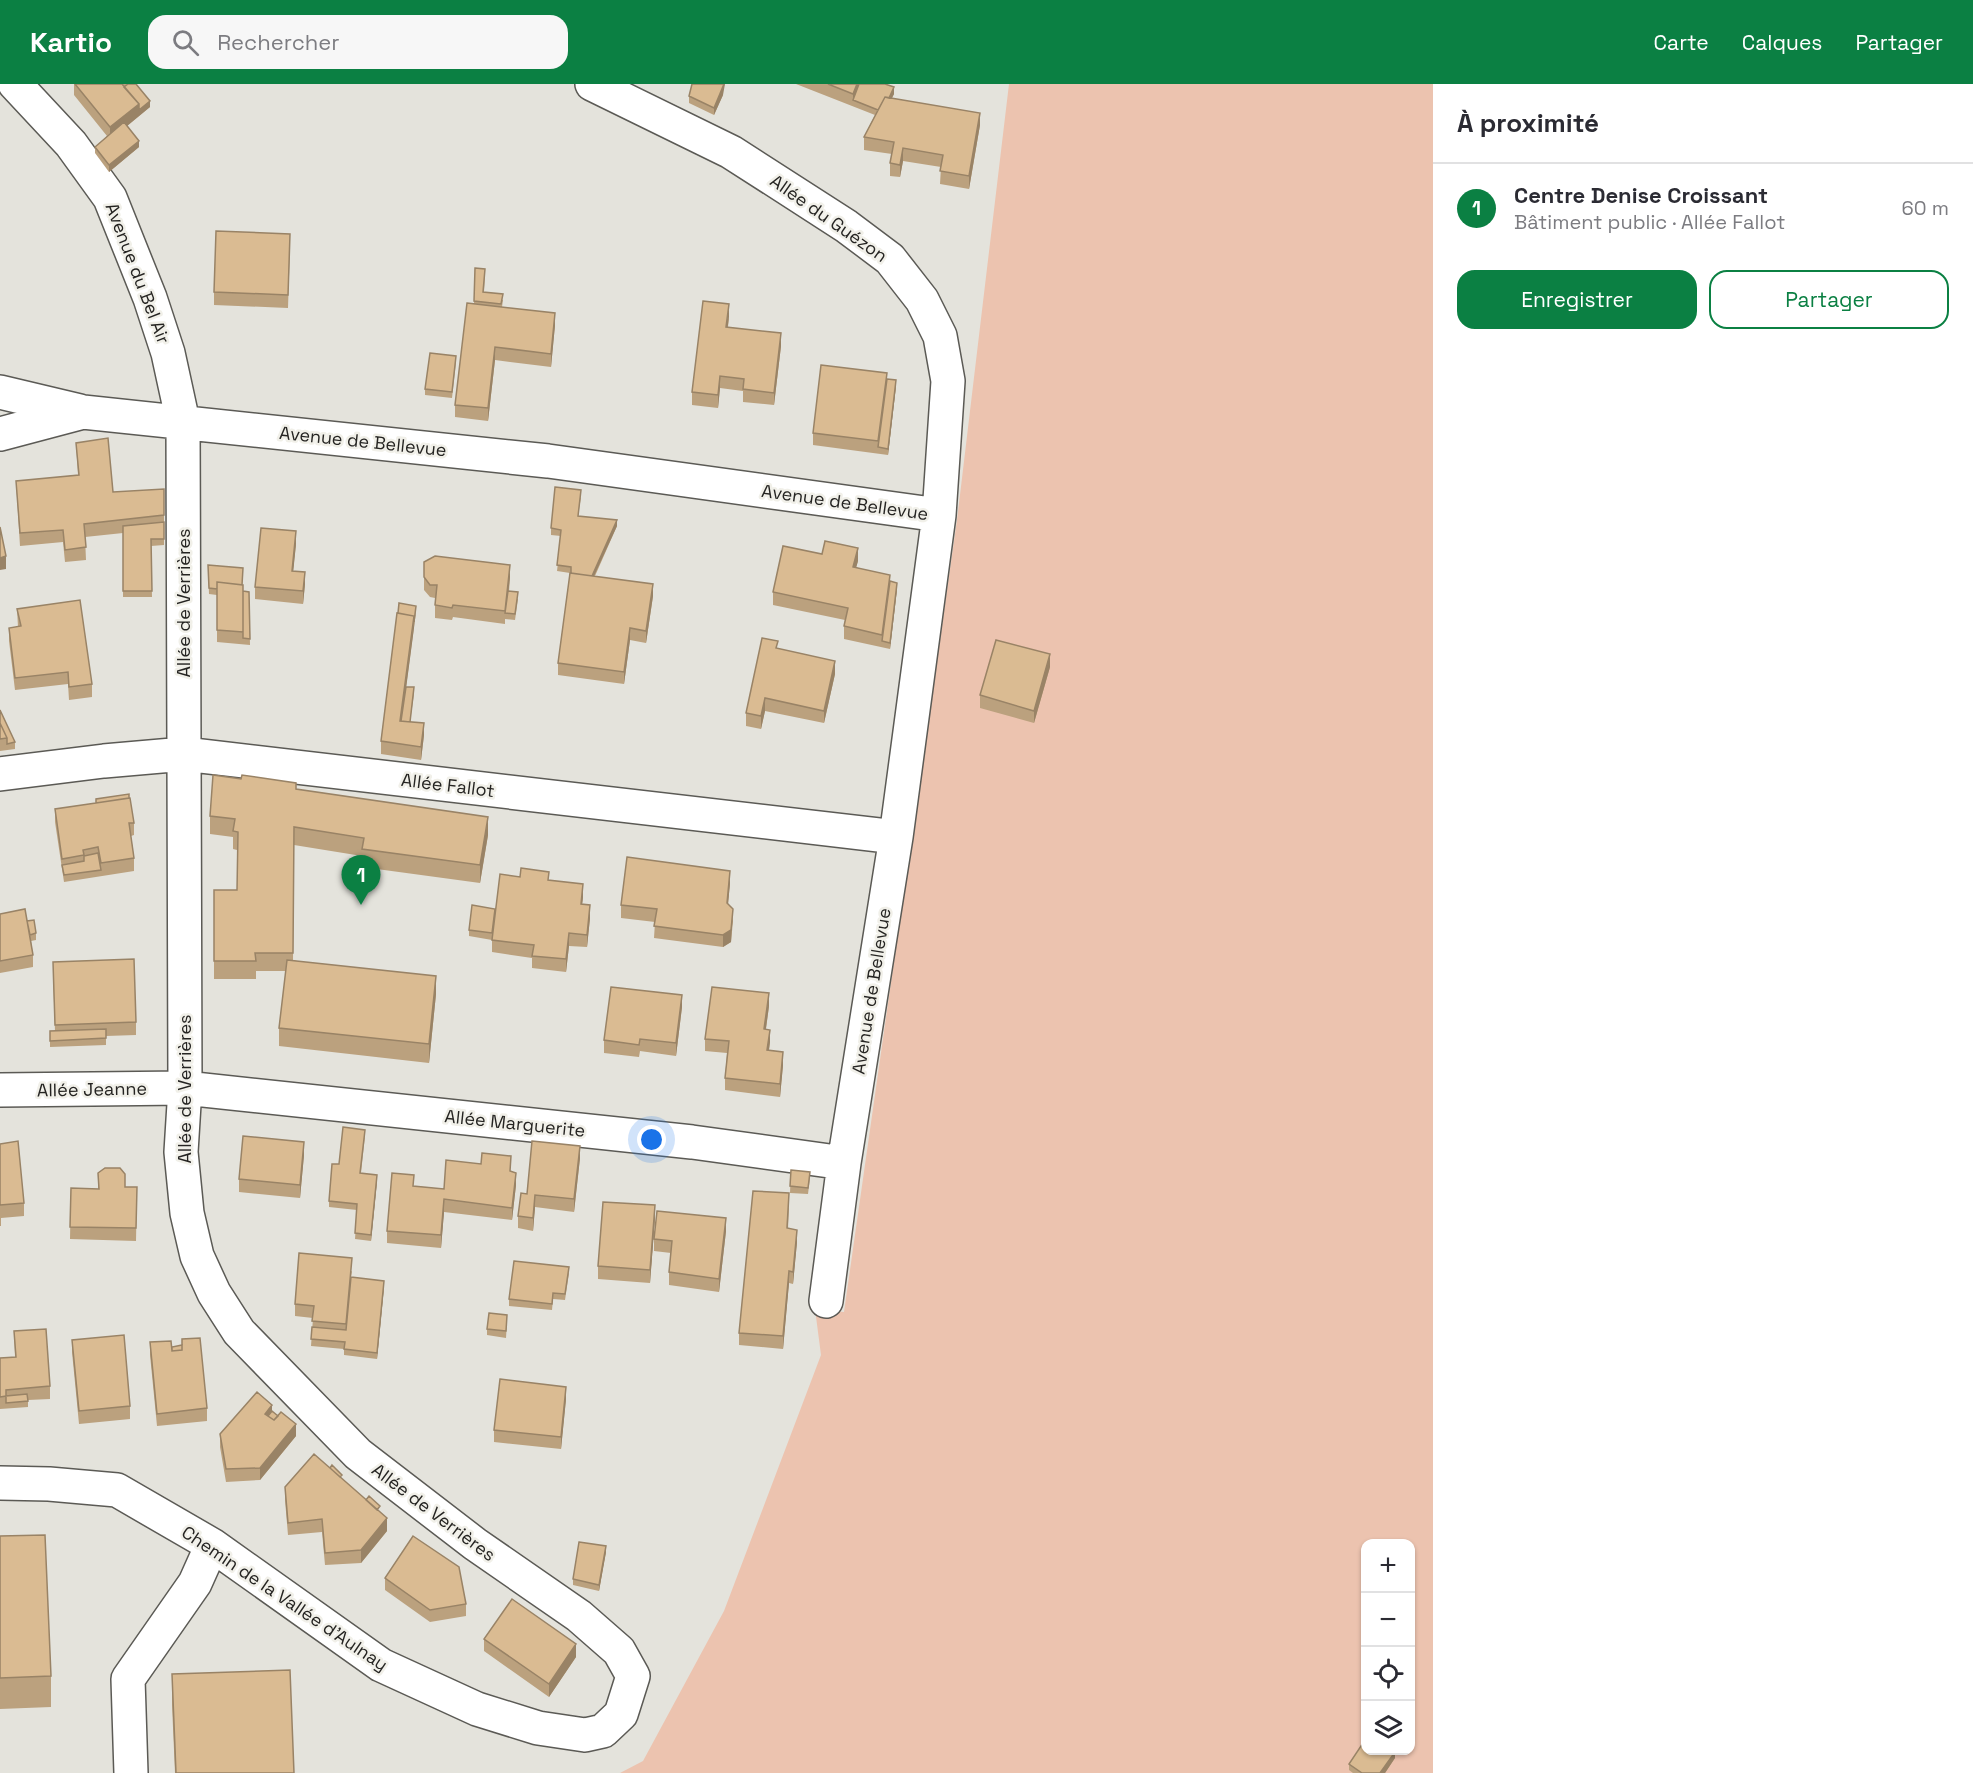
<!DOCTYPE html>
<html lang="fr">
<meta charset="utf-8">
<style>
:root{--surface:#fff;--page:#f7f7f7;--text:#2b2b33;--muted:#7c7c81;--line:#e1e1e2;--accent:#0b8043}
body{margin:0;font-family:"Space Grotesk",sans-serif;background:var(--page);color:var(--text)}
.controls{position:absolute;right:18px;bottom:18px;display:grid;overflow:hidden;border-radius:12px;box-shadow:0 2px 4px #0004}
.controls button{width:54px;height:54px;display:grid;place-items:center;padding:0;border:0;border-bottom:2px solid var(--line);background:var(--surface);color:var(--text);font:30px sans-serif}
.you{position:absolute;left:652px;top:1056px;width:21px;height:21px;margin:-15px;border:4px solid #fff;border-radius:50%;background:#1a73e8;box-shadow:0 0 0 9px #1a73e833}
.badge{display:grid;place-items:center;width:39px;height:39px;border-radius:50%;background:var(--accent);color:#fff;font-size:20px;font-weight:700}
.pin{position:absolute;translate:-50% -50px;filter:drop-shadow(0 2px 3px #0008)}
.pin::after{content:'';position:absolute;top:32px;width:21px;height:18px;background:inherit;clip-path:polygon(0 0,100% 0,50% 100%)}
.list{margin:0;padding:0;list-style:none}
h2{display:flex;justify-content:space-between;align-items:center;height:78px;margin:0;padding:0 24px;font-size:26px}
h2 small{font-size:20px;font-weight:400;color:var(--muted)}
.list li{display:grid;grid-template-columns:39px 1fr auto;gap:18px;align-items:center;box-sizing:border-box;height:90px;padding:0 24px;border-top:2px solid var(--line)}
.list b{display:block;font-size:22px;white-space:nowrap}
.list p{margin:0;font-size:20px;white-space:nowrap;color:var(--muted)}
.list em{font-size:20px;font-style:normal;color:var(--muted)}
.actions{display:flex;gap:12px;padding:18px 24px}
.actions a{flex:1;padding:14px 0;border:2px solid var(--accent);border-radius:18px;text-align:center;font-size:21px;color:var(--accent)}
.actions .main{background:var(--accent);color:#fff}
.icon{flex:none;width:33px;height:33px;fill:none;stroke:currentColor;stroke-width:2;stroke-linecap:round;stroke-linejoin:round}
.map{position:relative;flex:none;width:1433px;height:1689px;overflow:hidden}
header{display:flex;align-items:center;gap:36px;box-sizing:border-box;height:84px;padding:0 30px;background:var(--accent);color:#fff}
header strong{font-size:28px}
nav{display:flex;gap:33px;margin-inline-start:auto;font-size:21px}
.search{width:420px;height:54px;background:var(--page);display:flex;align-items:center;gap:15px;box-sizing:border-box;padding:0 21px;border-radius:18px;color:var(--muted);font-size:22px}
main{display:flex}
aside{flex:1;background:var(--surface)}
.map>svg:first-child{display:block}
.green{fill:#ecc3af;fill-rule:evenodd}
.lines{fill:none;stroke-linecap:round;stroke-linejoin:round}
.minor-casing{stroke:#5b5a55;stroke-width:36}
.minor{stroke:#fff;stroke-width:33}
.wall{fill:#bba17e}
.shaded-wall{fill:#998366}
.building{fill:#dabb92;stroke:#998366;stroke-width:1.5}
.labels{text-anchor:middle;dominant-baseline:central;stroke-width:5;stroke-linejoin:round;paint-order:stroke}
.street-label{font-size:18px;fill:#252422;stroke:#f1f0e9}
</style>
<header>
<strong>Kartio</strong>
<div class="search"><svg class="icon" aria-label="search" viewBox="0 0 24 24"><circle cx="10" cy="10" r="6"/><path d="M15 15l6 6"/></svg>Rechercher</div>
<nav><a>Carte</a><a>Calques</a><a>Partager</a></nav>
</header>
<main>
<div class="map">
<svg width="1433" height="1689" viewBox="0 0 1433 1689">
<rect width="100%" height="100%" fill="#e4e3dc"/>
<!-- green -->
<path class="green" d="M1009 0H1433V1689H620L643 1677 724 1527 821 1271 815 1225 844 1228 957 436ZM1366 1460H1410V1666H1366Z"/>
<g class="lines">
<defs>
<path id="minor" d="M592 0 731 68 846 142 890 175 922 216 940 252 948 297 939 431
M0 308 80 327
M0 350 83 328 548 377 939 431 896 753 844 1079 826 1217
M0 690 104 677 184 670 896 753
M0 1006 185 1004 692 1058 844 1079
M0 1399 49 1400 117 1406 212 1461 381 1581 477 1625 538 1644 585 1651 603 1647 621 1630 633 1592 619 1567 579 1532 475 1460 358 1370 239 1248 214 1209 197 1172 187 1129 181 1068 185 1004 183 338 168 269 150 214 110 114 71 60 15 0
M131 1689 128 1595 195 1499 212 1461"/>
</defs>
<!-- minor casing -->
<use href="#minor" class="minor-casing"/>
<!-- minor -->
<use href="#minor" class="minor"/>
</g>
<!-- wall -->
<path class="wall" d="M74 0H136L150 23 127 42 139 63 109 88 95 69V63L107 52 74 11Z
M796 0H885L894 10 892 14 980 41 969 105 940 100 941 83 903 77 900 93 890 92V79L892 70 864 66V53L875 31Z
M723 11 714 31 689 19V12Z
M290 162 288 224 214 221V208Z
M475 184 485 191 484 208 503 216 502 223 555 241 551 283 495 276 488 337 455 333V321L474 220Z
M729 233 728 243 781 262 774 321 743 318V307L720 304 718 324 692 321V308Z
M456 278 452 314 425 311V305Z
M887 295 896 302 888 371 813 361V349Z
M76 359 113 408 164 431V461L151 462 152 513H123V449L85 453 86 476 65 478 63 458 20 462 16 397 78 391Z
M581 413 578 432 617 442 595 492 653 512 646 559 630 556 624 600 558 591V579L570 489 557 487 561 452 551 451V444Z
M296 460 293 487 305 500 303 520 255 515V503Z
M858 477 856 483 890 497 897 505 890 565 844 555V542L845 536 773 521V508Z
M424 478 510 493 509 508 518 515 515 536 505 535V540L453 533 452 536 435 534V514L430 513 424 506Z
M208 481 243 491 242 501 243 507 249 508 250 561 217 558V511L209 510Z
M17 525 92 600V613L69 616 68 600 15 606 9 557V544L18 543Z
M416 528 406 603 414 610 410 638 424 651 421 676 381 670V657Z
M778 564 835 590 824 639 765 627 761 645 746 642V629Z
M1050 583 1034 639 980 624V611Z
M0 626 15 658V665L0 667Z
M296 705 488 751 480 799 362 783V772L294 761 293 876 436 910 429 979 279 962V944L286 887H256V895H214V806H237V766L233 765V753L210 750V732Z
M96 715 134 739V751L131 752 134 774V787L64 798 55 738V725L96 719Z
M549 796 583 813 582 820 590 834 587 863 569 862 566 888 532 884V874L492 868V856L469 852V846L495 825Z
M730 799 728 820 733 837 731 858 723 863 654 854 655 838 621 834V821Z
M0 830 27 837 36 849V856L31 857 33 871V883L0 889Z
M53 890 136 938V951L106 952V961L50 963V947H55Z
M769 922 766 945 770 958 769 966 783 981 780 1013 725 1006V994L727 969 705 967V955Z
M682 923 676 972 640 967 639 973 604 969V956Z
M365 1052 361 1089 377 1097 371 1157 355 1155 357 1126 329 1123V1117Z
M0 1060 24 1119V1132L1 1134V1142H0Z
M304 1071 300 1114 239 1108V1095Z
M580 1074 574 1128 535 1123 533 1147 518 1144V1132L527 1110Z
M791 1086 810 1094 808 1110 790 1109Z
M511 1087 516 1101 512 1136 444 1128 441 1164 387 1159V1147L414 1102 444 1105Z
M98 1089 125 1103H137L136 1157 70 1155 71 1104 98 1105Z
M789 1122 788 1145 797 1158 793 1200 789 1199 783 1265 739 1261V1249Z
M655 1134 650 1199 598 1195V1182Z
M726 1147 719 1208 669 1201V1188L671 1169 654 1167V1155Z
M352 1187 351 1193 384 1203 377 1275 344 1271V1265L311 1262 313 1234 295 1232V1220Z
M569 1189 565 1216 553 1215 552 1226 509 1222V1215Z
M507 1237 506 1254 487 1251V1245Z
M14 1247 50 1302V1315L28 1316V1323L0 1325V1274L15 1273Z
M72 1256 130 1322V1335L79 1340 72 1268Z
M150 1258 172 1263 207 1324V1337L157 1342 150 1271Z
M566 1315 561 1365 494 1358V1346Z
M272 1328 296 1352 260 1396 226 1398 220 1363V1350Z
M342 1395 380 1428 387 1447 361 1479 325 1481 322 1448 288 1451 285 1416V1403Z
M0 1452 51 1592V1623L0 1625Z
M606 1468 599 1507 573 1501V1495Z
M385 1494 466 1520V1532L430 1538 385 1506Z
M484 1555 576 1573 549 1613 484 1567Z
M172 1590 294 1689H175L172 1621Z
M1365 1666H1397L1395 1669V1674L1385 1689H1353L1349 1686V1680Z"/>
<!-- shaded-wall -->
<path class="shaded-wall" d="M724 0H725L723 11 714 31V24Z
M857 0H861L853 16V10Z
M894 3V10L881 34V27Z
M150 17V23L110 56V43L139 20Z
M980 29V41L969 105V92Z
M139 57V63L109 88V81Z
M903 64V77L900 93V81Z
M729 220V233L726 255V243Z
M555 229V241L551 283V270Z
M781 249V262L774 321V309Z
M495 263V276L488 337V324Z
M720 292V304L718 324V311Z
M896 296V302L888 371V365Z
M617 436V442L589 503V497Z
M296 447V460L292 500V487Z
M858 464V477L853 495V483Z
M6 472V485L0 486V474Z
M510 481V493L506 529H505V540V527Z
M305 488V500L303 520V507Z
M897 499V505L890 565V559Z
M653 500V512L646 559V547Z
M416 522 414 544 401 643 400 637Z
M630 544V556L624 600V588Z
M1050 570V583L1034 639V627Z
M835 577V590L824 639V627Z
M765 614V627L761 645V632Z
M424 639V651L421 676V663Z
M488 733V751L480 799V781Z
M730 787V799L727 831V819Z
M583 800V813L581 832V820Z
M590 821V834L587 863V851Z
M733 825 731 858 723 863V851Z
M569 849V862L566 888V875Z
M436 892V910L429 979V960Z
M769 909V922L764 958V945Z
M682 911V923L676 972V959Z
M770 946V958L767 979V966Z
M783 968V981L780 1013V1000Z
M304 1058V1071L300 1114V1101Z
M580 1062V1074L574 1128V1115Z
M516 1089V1101L512 1136V1124Z
M377 1091V1097L371 1157V1151Z
M535 1111V1123L533 1147V1134Z
M444 1115V1128L441 1164V1151Z
M655 1121V1134L650 1199V1186Z
M726 1134V1147L719 1208V1195Z
M797 1146V1158L793 1200V1188Z
M789 1187V1199L783 1265V1252Z
M384 1197V1203L377 1275V1269Z
M566 1303V1315L561 1365V1353Z
M272 1321V1334L265 1330Z
M296 1340V1352L260 1396V1384Z
M387 1434V1447L361 1479V1466Z
M606 1462V1468L599 1507V1501Z
M576 1560V1573L549 1613V1600Z
M1392 1666H1397L1395 1669V1674L1385 1689H1380Z"/>
<!-- building -->
<path class="building" d="M75 0H122L139 20 110 43Z
M128 0H136L150 17 139 26V20L124 3Z
M692 0H724L714 24 689 12Z
M828 0H857L853 10Z
M859 0H885L894 3 889 14 885 13 878 26 853 16Z
M885 13 980 29 969 92 940 87 943 71 903 64 900 81 890 79 894 58 864 53Z
M124 38 139 57 109 81 95 63Z
M216 147 290 150 288 211 214 208Z
M475 184 485 185 483 208 503 210 501 220 474 217Z
M703 217 729 220 726 243 781 249 774 309 743 305 744 295 720 292 718 311 692 308Z
M467 219 555 229 551 270 495 263 488 324 455 321Z
M430 269 456 272 452 308 425 305Z
M821 281 887 289 878 357 813 349Z
M887 295 896 296 888 365 878 363Z
M108 354 113 408 164 405V431L84 440 86 463 65 466 63 446 20 449 16 397 79 391 76 359Z
M555 403 581 406 578 432 617 436 592 492 571 489V483L557 481 561 446 551 444Z
M164 438V455H151L152 507H123V442Z
M0 443 6 472 0 474Z
M261 444 296 447 292 487 305 488 303 507 255 503Z
M825 457 858 464 853 483 890 491 882 551 844 542 848 524 773 508 783 462 822 470Z
M435 472 510 481 505 527 453 521 452 524 435 521 437 501H430L424 493V478Z
M208 481 243 484 242 501 217 498V505L209 504Z
M570 489 653 500 646 547 630 544 624 588 558 579Z
M890 497 897 499 890 559 882 557Z
M217 498 243 501V548L217 546Z
M243 507 249 508 250 555 243 554Z
M508 507 518 508 515 530 505 529Z
M80 516 92 600 69 603 68 588 15 594 9 544 21 542 17 525Z
M399 519 416 522 414 538V532L398 529Z
M397 529 414 532 400 637 424 639 421 663 381 657Z
M762 554 778 557 776 564 835 577 824 627 765 614 761 632 746 629Z
M996 556 1050 570 1034 627 980 611Z
M406 603H414L410 638 401 637Z
M0 626 15 658 7 660V654L0 639Z
M0 639 7 654 0 655Z
M213 691 241 695 242 691 296 699V705L488 733 480 781 362 765 364 754 294 743 293 869H255L256 877H214V806H237L238 748 233 747 235 735 210 732Z
M129 710V714L96 719V715Z
M130 714 134 739H129L134 774 101 779 98 763 83 766 84 771 62 775 55 725Z
M98 769 101 786 64 791 62 781 84 777V772Z
M627 773 730 787 727 819 733 825 731 846 723 851 654 842 657 825 621 821Z
M521 784 549 788 548 796 583 800 581 820 590 821 587 851 569 849 566 875 532 872 534 861 492 856 500 790 520 793Z
M472 821 495 825 492 849 469 846Z
M25 825 33 871 0 877V830Z
M34 836 36 849 30 851 27 837Z
M134 875 136 938 55 941 53 878Z
M287 876 436 892 429 960 279 944Z
M611 903 682 911 676 959 640 955 639 961 604 956Z
M712 903 769 909 764 945 770 946 767 966 783 968 780 1000 725 994 729 957 705 955Z
M106 945V954L50 957V947Z
M343 1043 365 1046 360 1089 377 1091 371 1151 355 1149 357 1120 329 1117 332 1080H339Z
M243 1052 304 1058 300 1101 239 1095Z
M18 1057 24 1119 0 1121V1060Z
M532 1057 580 1062 574 1115 535 1111 533 1134 518 1132 521 1109 527 1110Z
M482 1069 511 1072 510 1087 516 1089 512 1124 444 1115 441 1151 387 1147 392 1089 414 1091 413 1102 444 1105 446 1076 481 1080Z
M105 1084H120L125 1090V1103H137L136 1144 70 1143 71 1104 99 1105 98 1089Z
M791 1086 810 1088 808 1104 790 1102Z
M753 1107 789 1109 787 1144 797 1146 793 1188 789 1187 783 1252 739 1249Z
M603 1118 655 1121 650 1186 598 1182Z
M657 1127 726 1134 719 1195 669 1188 672 1157 654 1155Z
M299 1169 352 1174 346 1240 312 1237 314 1222 295 1220Z
M514 1177 569 1183 565 1210 553 1209 552 1220 509 1215Z
M351 1193 384 1197 377 1269 344 1265 345 1258 311 1255 312 1243 346 1246Z
M489 1229 507 1231 506 1247 487 1245Z
M46 1245 50 1302 6 1306V1312L0 1313V1274L16 1273 14 1247Z
M124 1251 130 1322 79 1327 72 1256Z
M200 1254 207 1324 157 1330 150 1258 171 1257 172 1267 182 1266V1255Z
M182 1261V1266L172 1267V1263Z
M500 1295 566 1303 561 1353 494 1346Z
M257 1308 272 1321 265 1330 274 1336 281 1328 296 1340 260 1384 226 1385 220 1350Z
M27 1310 28 1317 6 1319V1312Z
M272 1327 278 1332 274 1336 268 1332Z
M314 1370 387 1434 361 1466 325 1469 322 1435 288 1439 285 1403Z
M332 1381 342 1391 340 1393 330 1384Z
M369 1412 380 1422 377 1426 366 1416Z
M45 1451 51 1592 0 1594V1452Z
M413 1452 459 1483 466 1520 430 1526 385 1494Z
M579 1458 606 1462 599 1501 573 1495Z
M512 1515 576 1560 549 1600 484 1555Z
M290 1586 294 1689H176L172 1590Z
M1365 1656V1666H1392L1395 1668 1380 1689H1362L1349 1680Z"/>
<g class="labels">
<!-- street labels -->
<g class="street-label">
<text transform="translate(829 134) rotate(35)">Allée du Guézon</text>
<text transform="translate(138 189) rotate(69)">Avenue du Bel Air</text>
<text transform="translate(363 357) rotate(6)">Avenue de Bellevue</text>
<text transform="translate(845 418) rotate(8)">Avenue de Bellevue</text>
<text transform="translate(183 519) rotate(-90)">Allée de Verrières</text>
<text transform="translate(448 701) rotate(7)">Allée Fallot</text>
<text transform="translate(871 907) rotate(-81)">Avenue de Bellevue</text>
<text transform="translate(92 1005) rotate(-1)">Allée Jeanne</text>
<text transform="translate(184 1005) rotate(-90)">Allée de Verrières</text>
<text transform="translate(515 1039) rotate(6)">Allée Marguerite</text>
<text transform="translate(434 1428) rotate(37)">Allée de Verrières</text>
<text transform="translate(285 1514) rotate(34)">Chemin de la Vallée d'Aulnay</text>
</g>
</g>
</svg>
<div class="controls">
<button>+</button>
<button>−</button>
<button><svg class="icon" aria-label="locate" viewBox="0 0 24 24"><circle cx="12" cy="12" r="6"/><path d="M12 2v4M12 18v4M2 12h4M18 12h4"/></svg></button>
<button><svg class="icon" aria-label="layers" viewBox="0 0 24 24"><path d="M12 4l9 5-9 5-9-5zM3 14l9 5 9-5"/></svg></button>
</div>
<div class="you"></div>
<div class="pin badge" style="left:361px;top:821px">1</div>
</div>
<aside>
<h2>À proximité<small></small></h2>
<ul class="list">
<li><span class="badge">1</span><div><b>Centre Denise Croissant</b><p>Bâtiment public · Allée Fallot</p></div><em>60 m</em></li>
</ul>
<div class="actions"><a class="main">Enregistrer</a><a>Partager</a></div>
</aside>
</main>
